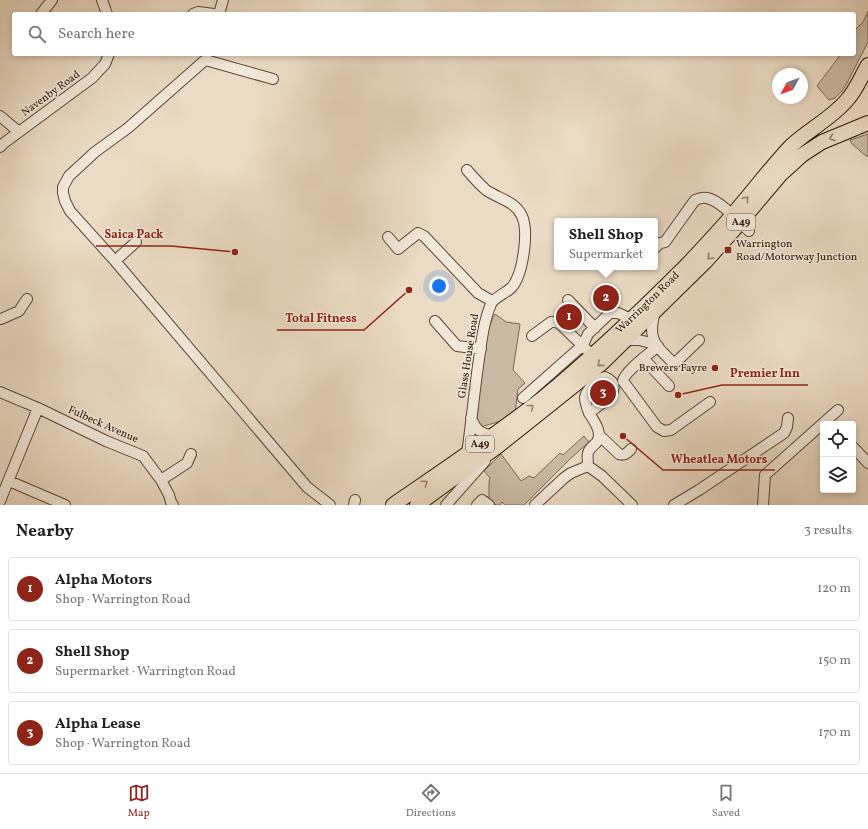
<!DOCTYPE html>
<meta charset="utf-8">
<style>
:root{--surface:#fff;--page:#f2f2f2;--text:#202124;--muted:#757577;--line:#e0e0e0;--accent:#8f2418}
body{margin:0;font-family:Vollkorn,serif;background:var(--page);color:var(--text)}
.controls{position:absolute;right:12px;bottom:12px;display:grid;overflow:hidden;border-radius:4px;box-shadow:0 2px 6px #0003}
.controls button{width:36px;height:36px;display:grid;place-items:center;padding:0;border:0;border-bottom:1px solid var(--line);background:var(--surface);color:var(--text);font:20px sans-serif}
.compass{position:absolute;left:772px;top:68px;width:36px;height:36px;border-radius:50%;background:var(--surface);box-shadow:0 2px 6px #0003;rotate:229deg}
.you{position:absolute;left:439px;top:286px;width:14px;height:14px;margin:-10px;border:3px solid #fff;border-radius:50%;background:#1a73e8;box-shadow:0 0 0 6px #1a73e833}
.badge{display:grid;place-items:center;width:26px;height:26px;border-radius:50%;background:var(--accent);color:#fff;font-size:13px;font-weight:700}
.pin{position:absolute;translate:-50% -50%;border:2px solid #fff;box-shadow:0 1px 4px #0006}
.popup{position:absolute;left:554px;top:218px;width:104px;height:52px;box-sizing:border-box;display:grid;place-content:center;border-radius:4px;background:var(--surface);filter:drop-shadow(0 1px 3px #0005);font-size:13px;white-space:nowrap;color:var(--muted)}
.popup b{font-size:15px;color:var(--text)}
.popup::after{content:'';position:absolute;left:50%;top:100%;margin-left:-8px;border:8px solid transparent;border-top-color:var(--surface)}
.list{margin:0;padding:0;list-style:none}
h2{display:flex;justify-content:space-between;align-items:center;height:52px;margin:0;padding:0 16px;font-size:17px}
h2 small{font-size:13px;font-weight:400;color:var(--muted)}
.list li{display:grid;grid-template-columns:26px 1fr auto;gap:12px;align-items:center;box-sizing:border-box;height:64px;margin:0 8px 8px;padding:0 8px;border:1px solid var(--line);border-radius:4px}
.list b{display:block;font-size:15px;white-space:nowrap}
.list p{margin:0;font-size:13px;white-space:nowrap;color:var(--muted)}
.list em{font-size:13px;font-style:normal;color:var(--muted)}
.icon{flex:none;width:22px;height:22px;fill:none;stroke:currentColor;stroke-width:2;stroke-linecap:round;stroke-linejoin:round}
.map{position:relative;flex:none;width:868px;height:505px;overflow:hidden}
.search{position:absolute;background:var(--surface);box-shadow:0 2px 6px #0003;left:12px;right:12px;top:12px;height:44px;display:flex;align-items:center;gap:10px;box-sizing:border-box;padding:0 14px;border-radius:4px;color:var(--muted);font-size:15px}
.sheet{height:268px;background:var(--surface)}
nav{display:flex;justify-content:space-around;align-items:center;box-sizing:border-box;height:56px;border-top:1px solid var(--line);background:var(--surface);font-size:11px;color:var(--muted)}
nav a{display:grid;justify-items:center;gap:2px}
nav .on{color:var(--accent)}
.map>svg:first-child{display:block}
.green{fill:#cabaa4;stroke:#7a6856}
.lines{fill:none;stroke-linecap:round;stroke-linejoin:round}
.minor-casing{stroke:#5a4738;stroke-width:12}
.highway-casing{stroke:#291609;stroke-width:16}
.minor{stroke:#f2e8d9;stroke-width:10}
.highway{stroke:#ebdbc4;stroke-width:14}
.oneway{stroke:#948270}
.poi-dot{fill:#8f2418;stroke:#f2e8d9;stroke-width:1.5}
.labels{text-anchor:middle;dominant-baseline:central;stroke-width:3;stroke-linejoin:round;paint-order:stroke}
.shield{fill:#f2e8d9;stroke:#655547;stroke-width:1}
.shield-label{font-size:10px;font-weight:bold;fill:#291609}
.street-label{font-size:11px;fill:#291609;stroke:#f2e8d9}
.poi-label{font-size:11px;fill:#291609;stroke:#f2e8d9;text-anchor:start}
.leader{fill:none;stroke:#8f2418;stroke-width:1.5}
.callout-dot{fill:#8f2418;stroke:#f2e8d9;stroke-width:1.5}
.callout-label{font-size:12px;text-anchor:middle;font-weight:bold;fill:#8f2418;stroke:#f2e8d9;stroke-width:3;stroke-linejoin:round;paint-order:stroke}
</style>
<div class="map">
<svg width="868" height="505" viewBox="0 0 868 505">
<rect width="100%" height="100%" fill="#ebdbc4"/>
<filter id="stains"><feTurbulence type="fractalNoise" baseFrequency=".005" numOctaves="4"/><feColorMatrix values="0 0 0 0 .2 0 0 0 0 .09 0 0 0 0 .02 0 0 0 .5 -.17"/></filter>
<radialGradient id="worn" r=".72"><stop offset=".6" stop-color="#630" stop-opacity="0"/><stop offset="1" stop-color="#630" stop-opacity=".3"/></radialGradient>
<!-- green -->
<path class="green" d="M868 11V42L847 83 842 91 835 98 829 100 817 86 841 54H854V31L863 22Z
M868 134V156H866L851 143 850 140Z
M495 314 506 322 520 324 513 370 525 383 518 389 515 413 504 420 481 427 476 416 487 331 491 322Z
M584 436 589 442 570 459 524 505H505L502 502 500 505H496L489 498V482L490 478 484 471 501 454 521 481 529 476 534 478 560 453 563 455Z"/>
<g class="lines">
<defs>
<path id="minor" d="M102 0 107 14
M41 14 52 0
M193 14 198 12 214 14
M219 14 223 0
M273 79 209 61 207 60 204 61 128 128 95 152 69 176 63 187V193L65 201 70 211 115 261 307 487 330 505
M0 116 19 132
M0 147 4 143 92 78 105 64 109 54
M467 170C473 177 479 184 486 190 499 199 515 201 522 216 529 232 523 274 512 287 507 293 494 297 491 304 483 323 481 345 478 366 474 395 471 425 467 454
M388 237 398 249 418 233 424 236 478 293 492 301
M655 248 660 243 665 242 695 200C699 198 702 197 707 198 721 201 738 221 749 231
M115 261 136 242
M568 300 595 328
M655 312C652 322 650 335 656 344 660 351 669 358 674 364L699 340
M1 319 19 311 27 299
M435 321 457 346 481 349
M532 336 551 322H557L562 326 587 350
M626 340H639L655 344
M658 346C650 353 624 372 623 381L657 427 664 431 671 430 710 402
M643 358 669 386
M0 392 38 408 106 441 143 456 161 480 169 495 171 502 173 505
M523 398 583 345 588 334 610 313H618L631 319
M471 418C476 430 480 434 494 435
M600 436 619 454C625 456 627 453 631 449
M853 447 868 463
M588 466C588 462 587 456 588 453 589 449 594 445 596 443 604 434 594 421 589 413 587 408 585 403 585 397 587 389 597 380 605 377 612 380 615 384 613 391L605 401 589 413
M588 466 602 476 632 505
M161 480 187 463 191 454
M9 481 65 505
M0 501 38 408
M354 505 355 500
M446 505 485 461
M477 505 482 500 489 505
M535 505 564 478 571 473 588 466
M674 505 699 490 784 433 787 427 788 418
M763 505 765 475 838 410"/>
<path id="highway" d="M393 505C444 470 495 436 543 398 593 357 640 312 685 267 704 247 723 227 740 206 757 186 773 165 791 146 808 130 832 118 847 100 856 90 861 77 868 65
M417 505 498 446 537 415 602 363 706 261 731 233 781 174 802 155 822 142 868 123"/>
</defs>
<!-- minor casing -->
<use href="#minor" class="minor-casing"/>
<!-- highway casing -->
<use href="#highway" class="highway-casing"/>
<!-- minor -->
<use href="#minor" class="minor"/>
<!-- highway -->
<use href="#highway" class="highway"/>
</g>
<!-- one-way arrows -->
<defs><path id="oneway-chevron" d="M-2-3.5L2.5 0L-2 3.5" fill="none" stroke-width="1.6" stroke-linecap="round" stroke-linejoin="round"/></defs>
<g class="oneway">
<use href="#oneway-chevron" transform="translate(832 138) rotate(157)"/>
<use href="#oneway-chevron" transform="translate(746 199) rotate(-50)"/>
<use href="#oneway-chevron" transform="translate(710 257) rotate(133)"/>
<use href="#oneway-chevron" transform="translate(600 364) rotate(139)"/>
<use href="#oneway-chevron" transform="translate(531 407) rotate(-38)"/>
<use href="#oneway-chevron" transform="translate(425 483) rotate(-35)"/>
</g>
<!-- markers -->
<g class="poi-dot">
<rect x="724" y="246" width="8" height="8" rx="2"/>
<circle cx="715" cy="368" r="4"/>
</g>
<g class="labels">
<!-- shield labels -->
<g class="shield">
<rect x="727" y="214" width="28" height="16" rx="3"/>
<rect x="466" y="436" width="28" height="16" rx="3"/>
</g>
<g class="shield-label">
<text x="741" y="222">A49</text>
<text x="480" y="444">A49</text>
</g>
<!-- street labels -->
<g class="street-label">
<text transform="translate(51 94) rotate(-36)">Navenby Road</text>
<text transform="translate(648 303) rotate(-44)">Warrington Road</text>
<text transform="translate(469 356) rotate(-81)">Glass House Road</text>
<text transform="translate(103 425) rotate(24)">Fulbeck Avenue</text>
</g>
<!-- poi labels -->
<g class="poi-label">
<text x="736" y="244">Warrington<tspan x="736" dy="13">Road/Motorway Junction</tspan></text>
<text x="707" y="368" text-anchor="end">Brewers Fayre</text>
</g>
</g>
<!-- callouts -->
<path class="leader" d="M235 252L171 246H96M409 290L364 330H277M678 395L722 385H808M623 436L663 470H775"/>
<g class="callout-dot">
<circle cx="235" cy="252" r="4"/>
<circle cx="409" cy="290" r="4"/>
<circle cx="678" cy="395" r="4"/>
<circle cx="623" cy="436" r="4"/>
</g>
<g class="callout-label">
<text x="134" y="238">Saica Pack</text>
<text x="321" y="322">Total Fitness</text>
<text x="765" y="377">Premier Inn</text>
<text x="719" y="463">Wheatlea Motors</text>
</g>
<rect width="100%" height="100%" filter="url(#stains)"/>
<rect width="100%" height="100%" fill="url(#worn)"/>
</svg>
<div class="controls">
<button><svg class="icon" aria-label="locate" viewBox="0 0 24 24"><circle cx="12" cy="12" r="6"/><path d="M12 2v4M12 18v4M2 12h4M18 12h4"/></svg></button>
<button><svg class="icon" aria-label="layers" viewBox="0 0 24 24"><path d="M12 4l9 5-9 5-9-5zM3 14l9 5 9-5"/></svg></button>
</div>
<svg class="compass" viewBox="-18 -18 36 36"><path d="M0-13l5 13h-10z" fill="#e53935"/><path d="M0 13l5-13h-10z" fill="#757577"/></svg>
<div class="you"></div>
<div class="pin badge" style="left:569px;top:317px">1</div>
<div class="pin badge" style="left:606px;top:298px">2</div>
<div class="popup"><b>Shell Shop</b>Supermarket</div>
<div class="pin badge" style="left:603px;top:393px">3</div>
<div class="search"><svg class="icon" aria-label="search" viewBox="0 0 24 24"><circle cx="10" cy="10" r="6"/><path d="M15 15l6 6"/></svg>Search here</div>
</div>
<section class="sheet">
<h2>Nearby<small>3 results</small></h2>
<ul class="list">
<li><span class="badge">1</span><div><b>Alpha Motors</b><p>Shop · Warrington Road</p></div><em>120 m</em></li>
<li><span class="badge">2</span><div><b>Shell Shop</b><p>Supermarket · Warrington Road</p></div><em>150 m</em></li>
<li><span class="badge">3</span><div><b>Alpha Lease</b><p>Shop · Warrington Road</p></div><em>170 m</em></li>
</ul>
</section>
<nav>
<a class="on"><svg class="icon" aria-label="map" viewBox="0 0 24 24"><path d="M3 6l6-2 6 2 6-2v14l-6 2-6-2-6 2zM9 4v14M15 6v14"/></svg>Map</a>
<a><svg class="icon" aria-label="directions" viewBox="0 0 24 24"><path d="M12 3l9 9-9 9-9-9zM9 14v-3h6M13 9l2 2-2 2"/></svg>Directions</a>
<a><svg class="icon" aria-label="saved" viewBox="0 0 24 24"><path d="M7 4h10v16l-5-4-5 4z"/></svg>Saved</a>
</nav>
